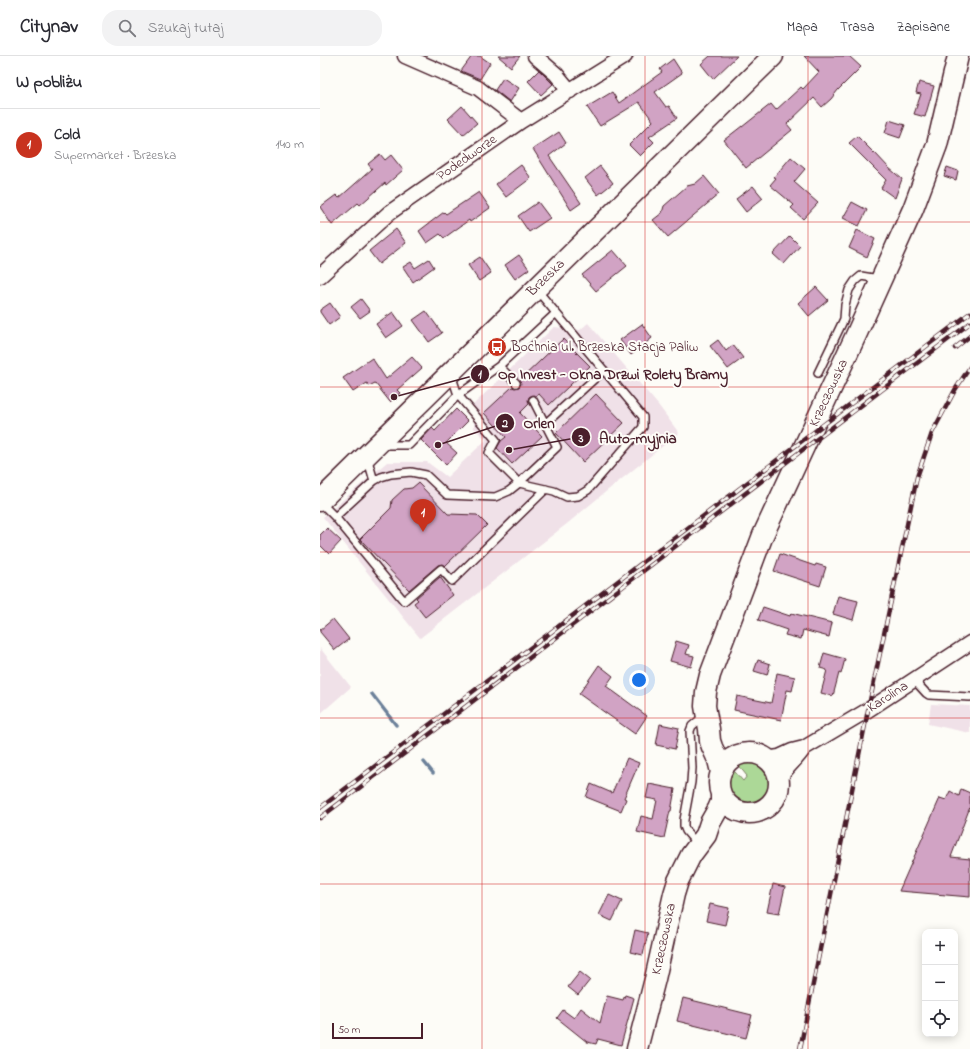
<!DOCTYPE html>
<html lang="pl">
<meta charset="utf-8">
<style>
:root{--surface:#fff;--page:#f2f2f3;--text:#2b2b33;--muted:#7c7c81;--line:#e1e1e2;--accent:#c8321e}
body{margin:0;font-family:"Indie Flower",sans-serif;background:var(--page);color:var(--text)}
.controls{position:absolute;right:12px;bottom:12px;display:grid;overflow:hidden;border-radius:8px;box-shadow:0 2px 10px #0003}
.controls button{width:36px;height:36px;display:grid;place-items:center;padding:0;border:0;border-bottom:1px solid var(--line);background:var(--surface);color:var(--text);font:20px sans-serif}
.scale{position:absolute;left:12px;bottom:10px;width:91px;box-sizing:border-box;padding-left:4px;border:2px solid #4a1f2b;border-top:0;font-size:11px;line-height:14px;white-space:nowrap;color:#4a1f2b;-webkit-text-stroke:3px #fdfcf7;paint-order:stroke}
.you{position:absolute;left:319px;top:624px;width:14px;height:14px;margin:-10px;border:3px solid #fff;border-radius:50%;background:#1a73e8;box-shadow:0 0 0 6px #1a73e833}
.badge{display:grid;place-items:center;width:26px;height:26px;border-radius:50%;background:var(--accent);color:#fff;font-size:13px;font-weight:700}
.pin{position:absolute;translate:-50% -33px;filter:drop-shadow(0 1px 2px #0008)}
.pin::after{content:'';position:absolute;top:21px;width:14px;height:12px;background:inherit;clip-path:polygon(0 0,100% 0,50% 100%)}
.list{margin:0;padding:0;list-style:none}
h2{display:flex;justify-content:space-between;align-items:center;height:52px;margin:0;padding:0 16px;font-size:17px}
h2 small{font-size:13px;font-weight:400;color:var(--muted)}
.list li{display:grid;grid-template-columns:26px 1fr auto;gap:12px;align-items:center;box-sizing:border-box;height:72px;padding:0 16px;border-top:1px solid var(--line)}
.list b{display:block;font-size:15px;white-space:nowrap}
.list p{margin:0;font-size:13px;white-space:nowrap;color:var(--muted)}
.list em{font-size:13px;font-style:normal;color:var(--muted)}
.icon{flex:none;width:22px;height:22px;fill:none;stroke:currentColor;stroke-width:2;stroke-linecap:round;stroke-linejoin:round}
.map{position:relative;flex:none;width:650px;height:993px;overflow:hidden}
header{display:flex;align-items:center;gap:24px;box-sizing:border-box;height:56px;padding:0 20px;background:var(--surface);border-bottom:1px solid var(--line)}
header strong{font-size:19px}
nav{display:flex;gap:22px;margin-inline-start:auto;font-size:14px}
.search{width:280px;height:36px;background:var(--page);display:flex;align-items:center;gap:10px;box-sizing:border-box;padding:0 14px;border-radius:16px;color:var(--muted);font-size:15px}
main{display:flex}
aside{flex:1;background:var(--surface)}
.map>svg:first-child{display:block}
.built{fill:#f0e1e8}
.green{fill:#acd897;stroke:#7b7c61}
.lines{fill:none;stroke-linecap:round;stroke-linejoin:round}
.stream{stroke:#6c819a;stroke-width:3.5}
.building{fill:#d1a3c4;stroke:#4a1f2b}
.lane-casing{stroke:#4a1f2b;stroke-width:10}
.street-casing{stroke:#4a1f2b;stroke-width:17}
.secondary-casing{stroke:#4a1f2b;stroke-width:23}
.lane{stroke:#fdfcf7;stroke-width:7}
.street{stroke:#fdfcf7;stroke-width:14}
.secondary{stroke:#fdfcf7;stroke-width:20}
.rail-casing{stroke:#4a1f2b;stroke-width:4.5}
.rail{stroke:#fdfcf7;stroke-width:3;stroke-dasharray:9;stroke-linecap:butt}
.grid{fill:none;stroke:#d62828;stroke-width:1;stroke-opacity:0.55}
.labels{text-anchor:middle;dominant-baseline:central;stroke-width:4;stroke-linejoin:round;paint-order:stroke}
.street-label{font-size:14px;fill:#4a1f2b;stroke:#fdfcf7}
.poi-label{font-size:14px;fill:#4a1f2b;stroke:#fdfcf7;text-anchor:start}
.leader{fill:none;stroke:#4a1f2b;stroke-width:1.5}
.callout-dot{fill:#4a1f2b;stroke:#fdfcf7;stroke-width:1.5}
.mark-label{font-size:12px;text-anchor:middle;font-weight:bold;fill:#fff}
.callout-label{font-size:15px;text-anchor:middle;font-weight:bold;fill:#4a1f2b;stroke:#fdfcf7;stroke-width:4;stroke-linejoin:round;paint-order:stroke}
</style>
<header>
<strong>Citynav</strong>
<div class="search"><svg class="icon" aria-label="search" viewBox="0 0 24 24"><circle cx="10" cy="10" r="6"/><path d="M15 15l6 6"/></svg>Szukaj tutaj</div>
<nav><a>Mapa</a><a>Trasa</a><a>Zapisane</a></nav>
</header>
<main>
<aside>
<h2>W pobliżu<small></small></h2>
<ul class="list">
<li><span class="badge">1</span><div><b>Cold</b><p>Supermarket · Brzeska</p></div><em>140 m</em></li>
</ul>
</aside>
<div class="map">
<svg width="650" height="993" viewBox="0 0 650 993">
<rect width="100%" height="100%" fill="#fdfcf7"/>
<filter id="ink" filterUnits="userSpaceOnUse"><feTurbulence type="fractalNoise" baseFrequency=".025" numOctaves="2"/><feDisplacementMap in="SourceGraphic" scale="8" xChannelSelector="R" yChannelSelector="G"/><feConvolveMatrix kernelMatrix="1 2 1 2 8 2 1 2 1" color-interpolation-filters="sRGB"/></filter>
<g filter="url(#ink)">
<!-- built -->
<path class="built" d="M268 267 339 350 359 377 283 438 248 467 100 582 3 461 67 406H107L127 421 166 384 154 372V348L234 271 260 274Z
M0 592 31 631 0 658Z
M611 648 650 650V677L608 668Z"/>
<!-- green -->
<path class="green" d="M429 706C438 708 445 711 448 720 459 747 413 759 409 730 408 725 409 720 413 716H415L423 725 427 720 419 710 423 707Z"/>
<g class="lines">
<!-- stream -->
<path class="stream" d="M52 638 76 669
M104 706 113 717"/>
</g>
<!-- building -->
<path class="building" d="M152 0H160L170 7 160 23 141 15Z
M178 0H200L191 11Z
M390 0H417L393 23 381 8Z
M484 0H529L541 11 518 34 511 43 502 51 494 42 467 68 472 74 426 112 404 84 422 70V71L451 48 456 54 481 31 483 33 499 16Z
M353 3 362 17 335 36 346 51 349 50 357 62 329 81 334 86 320 100 309 89 333 65 319 46 280 70 267 51 292 36 299 47 342 16 340 13Z
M219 14 233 28 221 39 208 25Z
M183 22 199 32 190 46 175 34Z
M599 26 614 30 605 61 594 58 601 38 596 37Z
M142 50 157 67 143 79 128 63Z
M569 64 585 69 580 82 565 77Z
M239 76 246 87 229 100 261 147 251 154 213 93Z
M537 80 555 98V97L569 112 582 123 575 142 561 132 566 124 529 87Z
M60 98 65 104 71 99 83 114 66 129 65 127 40 149 38 147 12 169 0 151 16 139 19 142 52 113 48 108Z
M471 101 485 113 474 126 498 147 483 163 471 152 474 149 450 129 456 122 454 121Z
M201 109 211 122 186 141 176 128Z
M280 110 293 127 278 139 265 122Z
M627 111 638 115 636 124 624 120Z
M384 120 399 138 348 181 333 164 342 157 344 150 367 130 375 128Z
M433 130 443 142 426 156 416 143Z
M159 136 170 152 150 166 149 164 124 182 120 178 107 187 99 175 124 156 126 158Z
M218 146 230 162 209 176 198 160Z
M532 146 547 154 539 170 523 162Z
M76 173 86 187 59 208 49 195Z
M537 174 555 183 547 201 529 192Z
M470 180 480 190 464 208 453 198Z
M293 194 307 210 276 235 262 219Z
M199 199 209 213 195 223 185 209Z
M160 201 171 217 159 225 148 209Z
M109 203 114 211 93 226 83 211 91 206 95 212Z
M496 231 508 244 489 260 478 247Z
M41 243 50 255 40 262 31 251Z
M10 247 20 261 9 269 0 256V254Z
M106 255 122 277 109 286 93 264Z
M73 256 83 270 66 282 56 268Z
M322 268 332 282 311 299 300 284Z
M243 283 270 310 229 349 219 338 216 340 213 339 209 341 208 344 209 348 200 357 222 380 192 408 177 392 181 385 186 381 164 357 192 331 195 332 199 331 201 328 200 324Z
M398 284 406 295 413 289 423 302 408 313 390 290Z
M92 301 102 312 77 334 80 337 70 346 55 327 49 330 47 327 33 336 23 322 52 302 66 323Z
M276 338 304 367 263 406 236 377Z
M136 353 148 365 126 387 137 397 126 409 101 384 112 372 115 375Z
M98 427 128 458 157 459 167 469 125 510 122 508 118 509 89 534 40 483 71 452 72 444 84 433 92 432Z
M7 472 21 485 9 498 0 489V479Z
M460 498 495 510 496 508 506 511 500 530 454 515Z
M120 521 133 539 105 561 94 547 98 544 96 542Z
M518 540 538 545 533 564 513 558Z
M443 551 470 560 471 557 512 567 509 581 483 574 481 583 465 579 467 574 438 564Z
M13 563 29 583 15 594 0 576V574Z
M356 585 369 589 366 598 374 600 371 611 350 605Z
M504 597 525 603 521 618 519 617 513 640 501 637 507 614 500 612Z
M438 604 450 608 447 619 434 615Z
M279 609 293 620 286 630 327 660 315 678 259 638Z
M457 617 475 621 472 635 467 634 461 664 414 654 417 640 451 647Z
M340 668 359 672 355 693 336 689Z
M307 702 319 707 304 742 306 743 301 755 266 741 271 728 292 737Z
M329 728 355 733 351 755H350L344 782 317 776 321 760 333 763 337 744 326 742Z
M641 733 650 737V751L631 801 650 803V841L579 835 620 742 626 744 630 735 639 740Z
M453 828 465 831 459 858 447 856Z
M289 839 302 845 292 865 279 859Z
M390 848 409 852 405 869 386 865Z
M315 874 328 877 323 899 310 896Z
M260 916 270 924 258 939 248 931Z
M305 939 314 942 301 989 278 983 276 988 267 986 237 962 243 954 254 962 261 952 280 967 287 940 303 944Z
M363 942 432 959 426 982 357 965Z"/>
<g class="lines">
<defs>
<path id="lane" d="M217 234 236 257
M498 317 524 263 525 249 529 234 535 225 541 220 559 223
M196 327 179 310 138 339 176 384 169 397 199 427 237 391 213 344
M225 368 284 314
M62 389H89L138 339 131 318
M54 425 61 421 71 418 91 416 106 419 127 439 175 441 189 435 199 427 234 435 247 441 258 440 268 434 323 371V361L236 257 179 310
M0 446 15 461 54 425 47 401
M15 461 84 545 121 513 132 525 226 433
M594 624 606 637 609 639 650 641
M377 788 366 775 364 770V764L371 726 372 712 370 675 372 670 384 660"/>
<path id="street" d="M85 0 158 32 201 65
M215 0 236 18 250 35
M0 220 69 157 201 65 305 0
M447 703 459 701 472 695 484 692 548 654 650 587
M459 724C465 711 477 704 484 692"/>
<path id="secondary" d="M0 445 453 0
M399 727a30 30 0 1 1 60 0a30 30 0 1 1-60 0Z
M401 716 398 704 392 691 390 685 389 673 385 650 386 636 390 619 443 479 537 277 593 153 617 89 638 0
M317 993 335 923 354 838 358 825 371 799 386 779 390 767 398 753 401 746V740"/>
</defs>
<!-- lane casing -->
<use href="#lane" class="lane-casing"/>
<!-- street casing -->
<use href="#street" class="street-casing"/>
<!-- secondary casing -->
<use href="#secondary" class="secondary-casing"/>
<!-- lane -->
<use href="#lane" class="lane"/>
<!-- street -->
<use href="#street" class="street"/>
<!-- secondary -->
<use href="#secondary" class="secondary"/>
<defs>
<path id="rail" d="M635 292 650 280
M0 752 650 257
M0 762 365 483 650 267
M480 993 548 654 597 421 612 377 635 334 650 311"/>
</defs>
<!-- rail casing -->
<use href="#rail" class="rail-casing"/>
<!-- rail -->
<use href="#rail" class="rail"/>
</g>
</g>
<!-- grid -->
<path class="grid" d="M162 0V993M325 0V993M488 0V993M0 166H650M0 331H650M0 496H650M0 662H650M0 828H650"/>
<!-- icons -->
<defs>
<symbol id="bus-disc" viewBox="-11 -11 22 22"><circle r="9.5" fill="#c8321e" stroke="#fdfcf7"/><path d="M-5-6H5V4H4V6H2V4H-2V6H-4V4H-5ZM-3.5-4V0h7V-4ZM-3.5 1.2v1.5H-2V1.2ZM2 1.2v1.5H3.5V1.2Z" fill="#fff"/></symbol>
</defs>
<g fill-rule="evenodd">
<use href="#bus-disc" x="166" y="280" width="22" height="22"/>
</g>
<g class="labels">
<!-- street labels -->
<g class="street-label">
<text transform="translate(147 102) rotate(-35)">Podedworze</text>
<text transform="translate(226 222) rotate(-44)">Brzeska</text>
<text transform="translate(509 337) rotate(-65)">Krzeczowska</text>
<text transform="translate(568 641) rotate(-33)">Karolina</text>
<text transform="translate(344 883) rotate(-78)">Krzeczowska</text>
</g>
<!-- poi labels -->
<g class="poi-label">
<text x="191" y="291">Bochnia ul. Brzeska Stacja Paliw</text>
</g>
</g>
<!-- callouts -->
<path class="leader" d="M74 341L160 318M118 389L185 367M189 394L261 381"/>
<g class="callout-dot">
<circle cx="74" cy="341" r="4"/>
<circle cx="118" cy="389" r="4"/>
<circle cx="189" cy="394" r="4"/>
<circle cx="160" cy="318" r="10"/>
<circle cx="185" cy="367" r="10"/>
<circle cx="261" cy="381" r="10"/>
</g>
<g class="mark-label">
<text x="160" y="322">1</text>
<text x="185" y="371">2</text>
<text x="261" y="386">3</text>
</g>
<g class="callout-label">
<text x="293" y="323">Op Invest - Okna Drzwi Rolety Bramy</text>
<text x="219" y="372">Orlen</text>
<text x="318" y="387">Auto-myjnia</text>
</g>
</svg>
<div class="controls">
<button>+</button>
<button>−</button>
<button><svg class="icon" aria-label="locate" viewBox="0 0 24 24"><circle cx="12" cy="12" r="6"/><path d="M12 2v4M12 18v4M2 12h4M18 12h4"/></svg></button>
</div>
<div class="scale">50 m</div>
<div class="you"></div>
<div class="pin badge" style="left:103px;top:476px">1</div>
</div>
</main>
